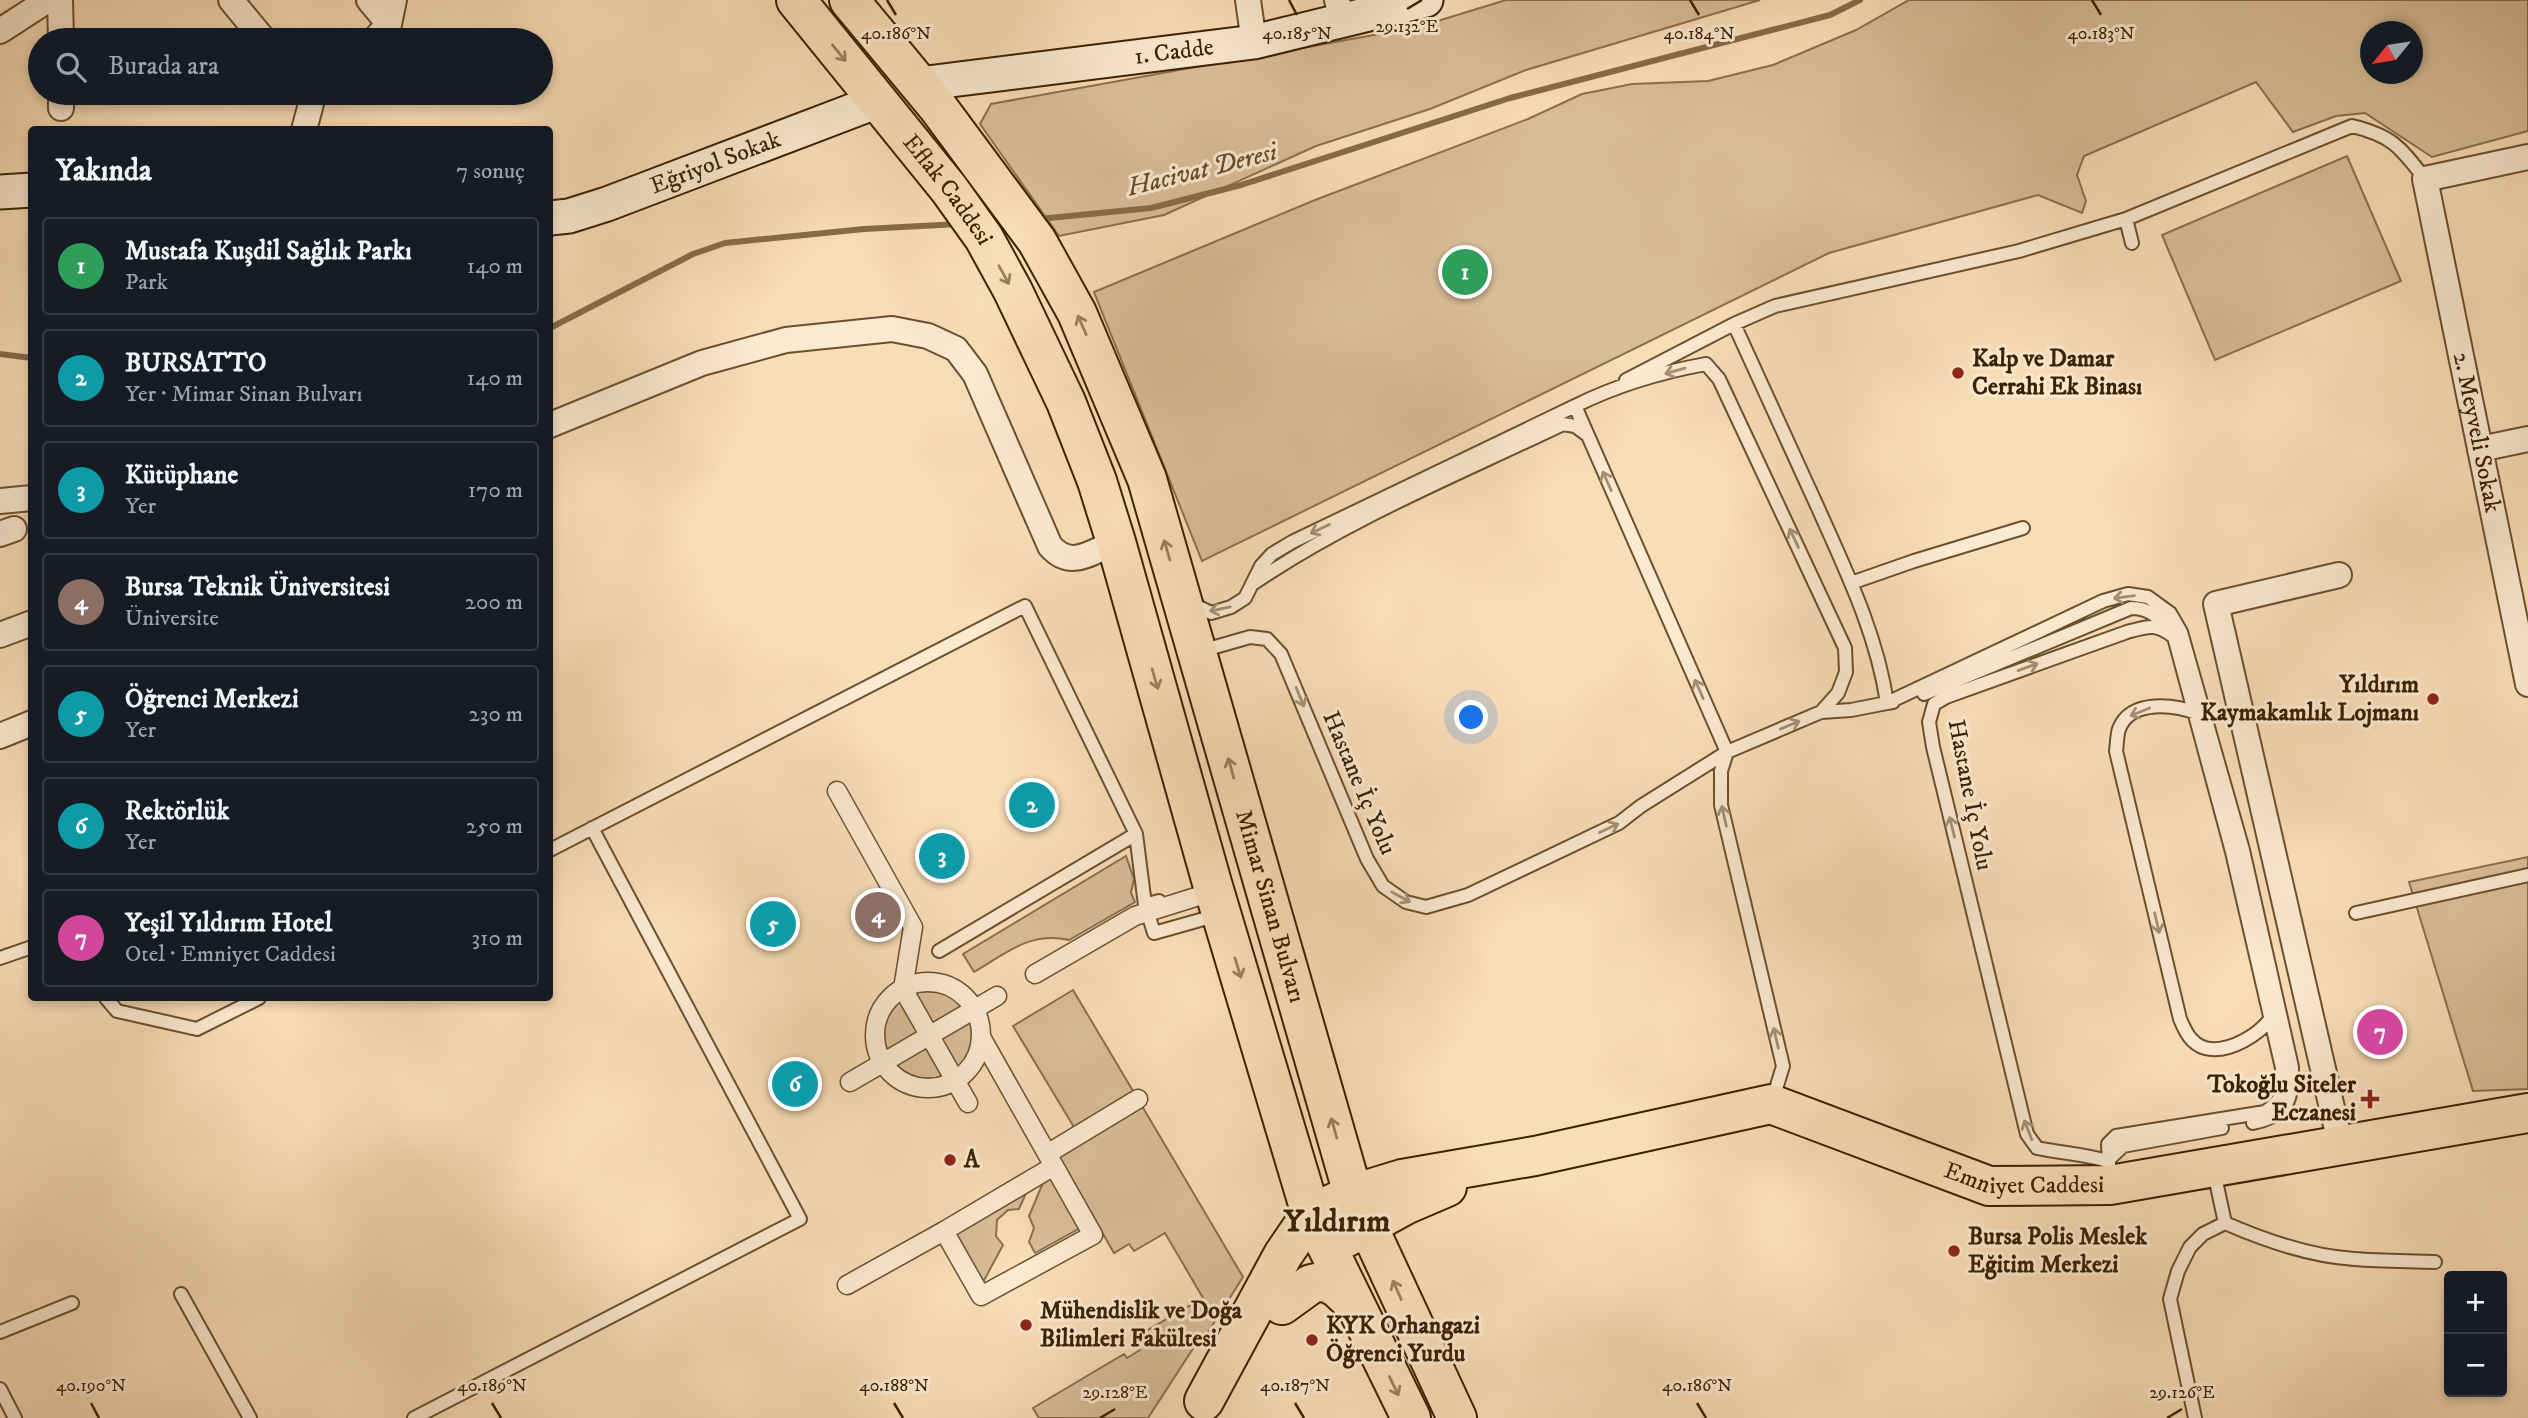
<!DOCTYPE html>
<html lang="tr">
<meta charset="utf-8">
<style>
:root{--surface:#171b24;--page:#242831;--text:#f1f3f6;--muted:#9ea1a6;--line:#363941;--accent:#db2777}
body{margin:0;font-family:"IM FELL DW Pica",serif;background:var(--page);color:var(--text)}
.controls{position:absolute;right:21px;bottom:21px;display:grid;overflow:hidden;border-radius:7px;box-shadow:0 4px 10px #0003}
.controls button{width:63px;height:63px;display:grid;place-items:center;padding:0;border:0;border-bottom:2px solid var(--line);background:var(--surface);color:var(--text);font:35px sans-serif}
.compass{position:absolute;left:2360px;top:21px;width:63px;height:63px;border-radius:50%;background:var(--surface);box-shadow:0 4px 10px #0003;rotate:240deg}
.you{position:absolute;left:1472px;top:718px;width:24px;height:24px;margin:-18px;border:5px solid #fff;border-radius:50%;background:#1a73e8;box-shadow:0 0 0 10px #1a73e833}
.badge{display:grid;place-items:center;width:46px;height:46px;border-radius:50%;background:var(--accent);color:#fff;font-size:23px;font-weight:700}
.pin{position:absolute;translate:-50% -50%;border:4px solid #fff;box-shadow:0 2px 7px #0006}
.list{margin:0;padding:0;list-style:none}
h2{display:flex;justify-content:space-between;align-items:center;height:91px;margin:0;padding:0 28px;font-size:30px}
h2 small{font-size:23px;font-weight:400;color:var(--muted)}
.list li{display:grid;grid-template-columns:46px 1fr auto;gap:21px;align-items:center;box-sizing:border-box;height:98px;margin:0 14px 14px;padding:0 14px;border:2px solid var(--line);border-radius:7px}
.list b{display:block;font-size:26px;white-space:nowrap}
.list p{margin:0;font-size:23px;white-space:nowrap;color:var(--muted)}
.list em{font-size:23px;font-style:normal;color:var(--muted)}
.icon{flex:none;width:38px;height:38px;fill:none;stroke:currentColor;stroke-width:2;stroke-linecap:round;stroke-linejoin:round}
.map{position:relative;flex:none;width:2528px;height:1418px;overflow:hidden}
.search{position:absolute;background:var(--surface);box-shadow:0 4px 10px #0003;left:28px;top:28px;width:525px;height:77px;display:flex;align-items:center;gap:18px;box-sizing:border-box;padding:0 24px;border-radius:38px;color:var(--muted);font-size:26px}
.panel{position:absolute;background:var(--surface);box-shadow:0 4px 10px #0003;left:28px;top:126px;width:525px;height:875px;border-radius:7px}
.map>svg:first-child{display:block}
.green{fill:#d9bd98;stroke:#8a6f4c;stroke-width:2;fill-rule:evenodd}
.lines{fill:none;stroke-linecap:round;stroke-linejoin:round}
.stream{stroke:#866b49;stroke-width:6}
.service-casing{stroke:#6a502e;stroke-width:16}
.pedestrian-casing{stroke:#6a502e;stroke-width:21}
.minor-casing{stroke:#6a502e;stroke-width:28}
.secondary-casing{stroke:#3a2101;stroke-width:37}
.primary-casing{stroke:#3a2101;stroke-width:42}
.service{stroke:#fbe9d0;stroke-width:12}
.pedestrian{stroke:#fbe9d0;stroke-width:18}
.minor{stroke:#fbe9d0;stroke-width:24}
.secondary{stroke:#fbe9d0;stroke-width:33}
.primary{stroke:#f9ddb7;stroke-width:38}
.oneway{stroke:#9a7f5c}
.oneway2{stroke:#a48f73}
.ticks{fill:none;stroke:#3a2101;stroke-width:2.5}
.poi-dot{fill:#8f2418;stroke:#fbe9d0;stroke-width:2.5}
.labels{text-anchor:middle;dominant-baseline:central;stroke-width:6;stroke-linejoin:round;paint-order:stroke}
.street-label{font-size:24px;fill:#3a2101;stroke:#fbe9d0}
.poi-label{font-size:24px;font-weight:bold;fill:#3a2101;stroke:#fbe9d0;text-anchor:start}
.water-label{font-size:26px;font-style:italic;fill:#664c2b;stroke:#fbe9d0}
.district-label{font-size:32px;font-weight:bold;fill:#3a2101;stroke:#fbe9d0}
.ticks-label{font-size:18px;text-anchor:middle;fill:#3a2101;stroke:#fbe9d0;stroke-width:6;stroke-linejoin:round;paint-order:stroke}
</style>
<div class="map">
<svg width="2528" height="1418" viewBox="0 0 2528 1418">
<rect width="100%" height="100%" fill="#f9ddb7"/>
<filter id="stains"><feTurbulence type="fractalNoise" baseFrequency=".00286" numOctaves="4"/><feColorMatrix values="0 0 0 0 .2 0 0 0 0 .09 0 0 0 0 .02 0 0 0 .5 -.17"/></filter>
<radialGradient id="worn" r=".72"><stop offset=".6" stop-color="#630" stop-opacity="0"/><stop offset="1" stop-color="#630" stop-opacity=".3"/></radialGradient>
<!-- green -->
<path class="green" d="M1506 0H1760L1526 70 1430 109 1316 146 1164 215 1059 236 980 124 991 104 1418 27Z
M1909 0H2528V131L2432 157 2365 113 2336 116 2293 132 2256 82 2084 156 2077 175 2086 201 2082 213 2038 195 1829 253 1202 561 1094 292 1315 200 1528 119 1582 94 1632 84 1708 81 1773 65 1856 30ZM2370 32H2412V74H2370Z
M2347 156 2401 281 2215 360 2162 235Z
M1126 856 1134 879 1131 893 1135 902 1069 940C1030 931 1007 953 974 972L963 954Z
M2528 857V1089L2473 1091 2409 882Z
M931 988C945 991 956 995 965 1007L932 1026 912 992Z
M1073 990 1133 1091 1074 1127 1013 1026Z
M900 999 920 1034 888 1053C879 1033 884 1013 900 999Z
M972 1019C978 1039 971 1054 958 1069L940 1038Z
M926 1045 945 1077C925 1080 909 1079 895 1063Z
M1142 1106 1243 1277 1198 1348 1196 1344 1148 1418H1039L1033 1408 1124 1354 1127 1358 1140 1350 1134 1338 1203 1298 1165 1233 1134 1251 1129 1244 1114 1253 1058 1155Z
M1049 1175 1080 1228 1035 1253 1029 1242 1034 1228 1029 1216 1045 1178Z
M1030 1184 1019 1209 1008 1210 997 1220 996 1236 1003 1245 981 1286 952 1235Z"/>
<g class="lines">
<!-- stream -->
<path class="stream" d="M1039 219 1151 208 1241 185 1510 98 1830 15 1860 0
M550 328 693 254 725 243 864 229 959 224
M0 354 32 358"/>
<defs>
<path id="service" d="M2132 243 2126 219 2352 126C2393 136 2400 147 2425 179
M1734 324C1762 385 1790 447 1818 508 1846 571 1877 634 1887 703L1893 702
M1626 380 1734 324 1775 306 2019 251 2126 219
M1254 583C1350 518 1459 474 1563 424L1575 426 1586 434
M1851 583 1914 561 2023 528
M1191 603 1211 613 1231 607 1245 598 1261 566 1272 554 1292 542 1575 406 1727 752 1721 771V805L1783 1066 1772 1102
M1201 651 1250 637 1267 639 1281 654 1367 859 1383 886 1406 902 1426 907 1468 895 1619 823 1641 806 1727 752 1821 712 1838 693 1846 672 1845 648 1719 379 1706 364C1662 372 1615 386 1575 406
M1924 694 2131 608C2150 608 2158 617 2170 631
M1821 712 1851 710 1887 703 2103 601 2128 594 2148 597 2170 613 2181 632 2243 850 2292 1067C2292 1101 2289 1115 2253 1123
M2199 714C2176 705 2131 698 2119 729 2117 735 2117 744 2116 751L2180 1019C2185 1031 2191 1044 2205 1048 2229 1054 2261 1034 2273 1015
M550 850 1025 606 1136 834
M1146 907 1154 933 1218 915
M2356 913 2528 875
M939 951 1136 834 1145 905 1159 901
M0 958 32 947
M106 998 117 1011 197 1029 259 998
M2107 1161C2084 1154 2061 1153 2037 1148L2027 1134 1933 747 1929 722 1934 704 1946 697 2127 632C2149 626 2156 623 2174 637L2232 852 2282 1068C2283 1091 2285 1098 2265 1112L2116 1136 2108 1144 2110 1183
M2107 1161 2123 1146 2222 1128
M2225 1223C2266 1241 2309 1256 2354 1259 2381 1261 2408 1261 2435 1262
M181 1294 250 1418
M0 1332 72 1303
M0 1389 15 1418
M414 1418 800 1219 592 828
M2195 1418 2170 1299 2178 1271 2190 1247 2203 1234 2225 1223 2214 1172"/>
<path id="pedestrian" d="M837 791 913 927 903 989 968 1103
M1035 974 1135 916 1215 891
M875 1035a53 53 0 1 1 106 0a53 53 0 1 1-106 0Z
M850 1082 997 996
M1047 1154 1138 1099
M944 1231 1054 1166
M847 1285 944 1231 981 1296 1093 1235 981 1037"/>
<g id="minor">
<path d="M60 0 61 40"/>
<path d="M231 0 264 40"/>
<path d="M369 0 389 24"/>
<path d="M1248 0 1254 42"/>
<path d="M1337 0 1342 21"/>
<path d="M0 31 48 0"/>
<path d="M374 40 389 24 394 0"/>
<path d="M61 93V108"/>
<path d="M304 130 312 100"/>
<path id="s1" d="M2528 157 2425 179 2528 684"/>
<path d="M550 425 702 363 786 340 892 329 928 336 956 349 975 374 1050 546C1071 570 1091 552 1116 542"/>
<path d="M2480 449 2528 439"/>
<path d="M0 501 32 498"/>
<path d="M0 534 14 529"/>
<path d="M2339 575 2216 604 2341 1147"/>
<path d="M0 635 32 623"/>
<path d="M0 736 32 723"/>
</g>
<g id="secondary">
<path id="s2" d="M919 84 1254 42 1426 0"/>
<path d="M0 192 32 190"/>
<path id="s3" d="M550 218 569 216 607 204 878 101"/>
</g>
<g id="primary">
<path id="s4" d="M796 0 949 189 984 238 1013 291 1066 402 1097 481 1116 542 1212 883 1311 1214 1411 1418"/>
<path id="s5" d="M849 0 937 106 1037 241 1077 313 1147 479 1353 1194 1457 1418"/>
<path d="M1345 1238 1405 1205 1447 1187"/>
<path d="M1282 1305 1311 1284 1325 1281 1337 1288 1355 1305"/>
<path id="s6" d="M1204 1401 1283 1255 1311 1214 1353 1194 1402 1179 1535 1156 1771 1104 1989 1186 2110 1185 2528 1113"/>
</g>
</defs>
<!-- service casing -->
<use href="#service" class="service-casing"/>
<!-- pedestrian casing -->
<use href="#pedestrian" class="pedestrian-casing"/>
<!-- minor casing -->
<use href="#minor" class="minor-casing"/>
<!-- secondary casing -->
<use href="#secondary" class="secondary-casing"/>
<!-- primary casing -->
<use href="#primary" class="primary-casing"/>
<!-- service -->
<use href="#service" class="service"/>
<!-- pedestrian -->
<use href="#pedestrian" class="pedestrian"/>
<!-- minor -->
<use href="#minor" class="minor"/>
<!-- secondary -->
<use href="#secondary" class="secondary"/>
<!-- primary -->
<use href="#primary" class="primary"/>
</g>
<!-- one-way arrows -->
<defs><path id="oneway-shaft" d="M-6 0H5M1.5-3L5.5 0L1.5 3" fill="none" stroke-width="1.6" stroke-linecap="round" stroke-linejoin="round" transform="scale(1.75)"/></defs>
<g class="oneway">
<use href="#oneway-shaft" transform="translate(839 53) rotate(51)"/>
<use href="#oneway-shaft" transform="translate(1004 275) rotate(61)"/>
<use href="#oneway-shaft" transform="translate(1082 325) rotate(-114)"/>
<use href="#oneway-shaft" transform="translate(1167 550) rotate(-106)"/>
<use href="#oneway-shaft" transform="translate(1155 679) rotate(74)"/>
<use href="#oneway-shaft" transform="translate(1231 768) rotate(-106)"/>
<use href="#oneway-shaft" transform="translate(1238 968) rotate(73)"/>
<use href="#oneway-shaft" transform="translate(1334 1128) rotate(-106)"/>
<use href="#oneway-shaft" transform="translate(1397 1290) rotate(-114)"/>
<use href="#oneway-shaft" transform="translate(1394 1386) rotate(64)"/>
</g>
<g class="oneway2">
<use href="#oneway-shaft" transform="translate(1675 371) rotate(164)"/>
<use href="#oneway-shaft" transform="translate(1607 481) rotate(-114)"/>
<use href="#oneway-shaft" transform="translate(1320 529) rotate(154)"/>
<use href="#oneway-shaft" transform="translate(1794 538) rotate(-115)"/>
<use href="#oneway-shaft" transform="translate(2124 597) rotate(173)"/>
<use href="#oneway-shaft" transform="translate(1220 609) rotate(168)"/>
<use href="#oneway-shaft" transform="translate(2028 667) rotate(-20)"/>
<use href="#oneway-shaft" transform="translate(1699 689) rotate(-114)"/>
<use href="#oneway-shaft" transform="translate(1300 697) rotate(68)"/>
<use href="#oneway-shaft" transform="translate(2140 712) rotate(158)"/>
<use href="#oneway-shaft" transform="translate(1790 725) rotate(-23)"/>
<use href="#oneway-shaft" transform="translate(1724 816) rotate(-103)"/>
<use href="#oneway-shaft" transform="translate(1952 827) rotate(-104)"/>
<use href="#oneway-shaft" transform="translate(1609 828) rotate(-26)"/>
<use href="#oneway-shaft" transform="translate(1401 897) rotate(29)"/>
<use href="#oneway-shaft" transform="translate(2157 923) rotate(77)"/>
<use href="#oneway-shaft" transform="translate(1776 1038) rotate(-103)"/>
<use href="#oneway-shaft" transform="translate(2028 1130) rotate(-111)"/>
</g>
<!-- ticks -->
<path class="ticks" d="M887 0 896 15M1289 0 1297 15M1690 0 1699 15M2092 0 2101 15M1407 9 1422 0M91 1403 99 1418M492 1403 501 1418M894 1403 903 1418M1295 1403 1304 1418M1697 1403 1706 1418M1100 1418 1115 1409M2167 1418 2182 1409"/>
<!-- markers -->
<g class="poi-dot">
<circle cx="1958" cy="373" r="7"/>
<circle cx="2433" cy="699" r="7"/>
<path d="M2366.5 1088.5h7v7h7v7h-7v7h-7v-7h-7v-7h7z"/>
<circle cx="950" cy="1160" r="7"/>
<circle cx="1954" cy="1251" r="7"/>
<circle cx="1026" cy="1325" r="7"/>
<circle cx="1312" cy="1340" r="7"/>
</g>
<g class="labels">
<!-- street labels -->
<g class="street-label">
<text stroke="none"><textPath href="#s2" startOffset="257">1. Cadde</textPath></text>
<text stroke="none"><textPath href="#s3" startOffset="175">Eğriyol Sokak</textPath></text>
<text stroke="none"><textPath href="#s4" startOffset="243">Eflak Caddesi</textPath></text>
<text stroke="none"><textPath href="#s1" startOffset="364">2. Meyveli Sokak</textPath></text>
<text transform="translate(1359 783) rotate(67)">Hastane İç Yolu</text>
<text transform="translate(1970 795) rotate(79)">Hastane İç Yolu</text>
<text stroke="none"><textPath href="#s5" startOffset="1013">Mimar Sinan Bulvarı</textPath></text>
<text stroke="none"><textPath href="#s6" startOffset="957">Emniyet Caddesi</textPath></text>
</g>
<!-- poi labels -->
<g class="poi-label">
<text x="1972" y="359">Kalp ve Damar<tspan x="1972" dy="28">Cerrahi Ek Binası</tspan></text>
<text x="2419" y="685" text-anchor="end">Yıldırım<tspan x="2419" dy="28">Kaymakamlık Lojmanı</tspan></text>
<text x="2356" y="1085" text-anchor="end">Tokoğlu Siteler<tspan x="2356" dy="28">Eczanesi</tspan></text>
<text x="964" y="1160">A</text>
<text x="1968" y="1237">Bursa Polis Meslek<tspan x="1968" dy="28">Eğitim Merkezi</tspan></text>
<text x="1040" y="1311">Mühendislik ve Doğa<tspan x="1040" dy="28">Bilimleri Fakültesi</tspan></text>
<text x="1326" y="1326">KYK Orhangazi<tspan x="1326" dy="28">Öğrenci Yurdu</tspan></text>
</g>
<!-- water labels -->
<g class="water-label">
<text transform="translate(1202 170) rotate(-14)">Hacivat Deresi</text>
</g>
<!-- district labels -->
<g class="district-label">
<text x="1337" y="1222">Yıldırım</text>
</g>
</g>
<g class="ticks-label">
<text x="1407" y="32">29.132°E</text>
<text x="896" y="39">40.186°N</text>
<text x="1297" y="39">40.185°N</text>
<text x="1699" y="39">40.184°N</text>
<text x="2101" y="39">40.183°N</text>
<text x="91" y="1391">40.190°N</text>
<text x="492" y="1391">40.189°N</text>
<text x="894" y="1391">40.188°N</text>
<text x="1295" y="1391">40.187°N</text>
<text x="1697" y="1391">40.186°N</text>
<text x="1115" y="1398">29.128°E</text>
<text x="2182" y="1398">29.126°E</text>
</g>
<rect width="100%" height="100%" filter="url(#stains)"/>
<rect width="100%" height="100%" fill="url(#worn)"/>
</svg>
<div class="controls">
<button>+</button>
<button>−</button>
</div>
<svg class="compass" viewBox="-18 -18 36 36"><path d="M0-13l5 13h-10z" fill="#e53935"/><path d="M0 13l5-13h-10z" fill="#9ea1a6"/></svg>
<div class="you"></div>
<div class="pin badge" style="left:1465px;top:272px;background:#2e9e5b">1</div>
<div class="pin badge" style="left:1032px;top:805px;background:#0f9aa8">2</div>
<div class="pin badge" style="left:942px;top:856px;background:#0f9aa8">3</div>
<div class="pin badge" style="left:878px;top:915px;background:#8d6e63">4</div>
<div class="pin badge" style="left:773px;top:924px;background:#0f9aa8">5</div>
<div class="pin badge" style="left:795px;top:1084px;background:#0f9aa8">6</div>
<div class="pin badge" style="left:2380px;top:1032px;background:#d1479c">7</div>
<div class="search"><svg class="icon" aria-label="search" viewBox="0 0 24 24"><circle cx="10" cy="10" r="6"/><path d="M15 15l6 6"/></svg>Burada ara</div>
<section class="panel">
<h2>Yakında<small>7 sonuç</small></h2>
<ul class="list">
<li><span class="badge" style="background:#2e9e5b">1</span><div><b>Mustafa Kuşdil Sağlık Parkı</b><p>Park</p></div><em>140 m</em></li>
<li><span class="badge" style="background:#0f9aa8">2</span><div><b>BURSATTO</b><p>Yer · Mimar Sinan Bulvarı</p></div><em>140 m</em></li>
<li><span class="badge" style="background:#0f9aa8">3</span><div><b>Kütüphane</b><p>Yer</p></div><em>170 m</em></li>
<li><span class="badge" style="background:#8d6e63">4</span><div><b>Bursa Teknik Üniversitesi</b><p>Üniversite</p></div><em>200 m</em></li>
<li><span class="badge" style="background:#0f9aa8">5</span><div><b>Öğrenci Merkezi</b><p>Yer</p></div><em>230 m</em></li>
<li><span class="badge" style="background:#0f9aa8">6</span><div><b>Rektörlük</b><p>Yer</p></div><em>250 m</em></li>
<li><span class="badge" style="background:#d1479c">7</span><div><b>Yeşil Yıldırım Hotel</b><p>Otel · Emniyet Caddesi</p></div><em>310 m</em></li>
</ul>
</section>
</div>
